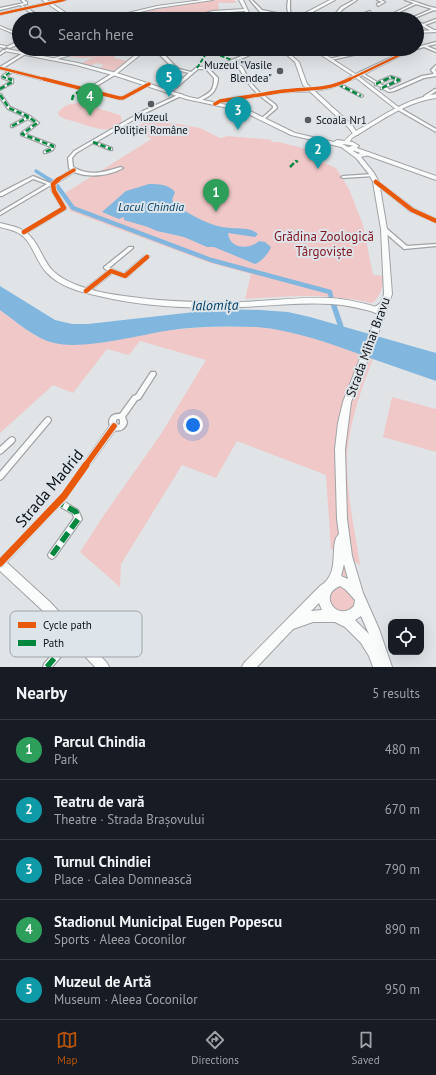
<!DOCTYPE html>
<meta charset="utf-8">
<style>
:root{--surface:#171b24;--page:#242831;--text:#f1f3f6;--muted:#9ea1a6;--line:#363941;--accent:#b45309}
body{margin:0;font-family:"PT Sans",sans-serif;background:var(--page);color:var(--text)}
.controls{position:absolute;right:12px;bottom:12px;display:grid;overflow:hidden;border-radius:8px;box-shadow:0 4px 16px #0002}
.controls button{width:36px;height:36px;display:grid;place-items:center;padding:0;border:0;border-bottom:1px solid var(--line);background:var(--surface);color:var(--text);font:20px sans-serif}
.you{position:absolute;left:193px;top:425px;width:14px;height:14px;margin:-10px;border:3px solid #fff;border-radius:50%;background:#1a73e8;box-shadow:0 0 0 6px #1a73e833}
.badge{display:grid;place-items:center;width:26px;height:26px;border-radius:50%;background:var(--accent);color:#fff;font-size:13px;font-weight:700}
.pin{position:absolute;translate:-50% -33px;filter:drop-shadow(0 1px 2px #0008)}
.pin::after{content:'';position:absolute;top:21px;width:14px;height:12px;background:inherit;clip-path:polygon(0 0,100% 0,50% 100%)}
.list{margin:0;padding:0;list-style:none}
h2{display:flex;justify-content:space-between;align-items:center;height:52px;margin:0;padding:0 16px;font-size:17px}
h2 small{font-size:13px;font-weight:400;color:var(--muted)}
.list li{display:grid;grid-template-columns:26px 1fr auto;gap:12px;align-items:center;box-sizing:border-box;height:60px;padding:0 16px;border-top:1px solid var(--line)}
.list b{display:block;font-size:15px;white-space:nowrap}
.list p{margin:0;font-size:13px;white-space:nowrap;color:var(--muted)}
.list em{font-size:13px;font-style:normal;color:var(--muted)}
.icon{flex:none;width:22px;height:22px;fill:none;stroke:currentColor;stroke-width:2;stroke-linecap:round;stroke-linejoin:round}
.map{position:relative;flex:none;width:436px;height:667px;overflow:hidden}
.search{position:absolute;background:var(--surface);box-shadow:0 4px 16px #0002;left:12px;right:12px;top:12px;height:44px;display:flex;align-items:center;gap:10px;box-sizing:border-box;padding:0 14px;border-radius:22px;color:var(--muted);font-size:15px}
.sheet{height:352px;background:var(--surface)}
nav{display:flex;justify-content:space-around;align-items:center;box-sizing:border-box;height:56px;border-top:1px solid var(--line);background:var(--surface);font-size:11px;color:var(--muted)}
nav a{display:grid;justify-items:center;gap:2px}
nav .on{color:var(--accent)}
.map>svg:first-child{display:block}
.green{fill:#efc8c7}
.water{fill:#81b6df}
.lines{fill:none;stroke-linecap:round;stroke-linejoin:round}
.stream{stroke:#81b6df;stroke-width:1}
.canal-far2{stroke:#81b6df;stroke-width:3.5}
.canal-far1{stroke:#81b6df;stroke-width:4.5}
.canal{stroke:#81b6df;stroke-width:5.5}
.minor-casing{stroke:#a0a3a6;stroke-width:2.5}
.tertiary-casing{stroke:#a0a3a6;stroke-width:2}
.secondary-casing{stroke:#a0a3a6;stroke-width:2}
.primary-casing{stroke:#a0a3a6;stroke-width:2}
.minor{fill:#fafbfb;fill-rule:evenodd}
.tertiary{fill:#fafbfb;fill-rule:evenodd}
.secondary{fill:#fafbfb;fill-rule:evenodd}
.primary{fill:#fafbfb;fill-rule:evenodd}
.quiet-far2{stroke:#00873e;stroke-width:2;stroke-dasharray:4.5 2;stroke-linecap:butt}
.quiet-far1{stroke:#00873e;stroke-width:2.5;stroke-dasharray:5.5 2.5;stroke-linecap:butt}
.quiet{stroke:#00873e;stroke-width:5.5;stroke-dasharray:11 5.5;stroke-linecap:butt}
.cycleway-far4-casing{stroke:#dde4ea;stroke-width:4}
.cycleway-far3-casing{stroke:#dde4ea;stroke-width:5}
.cycleway-far2-casing{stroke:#dde4ea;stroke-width:6}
.cycleway-far1-casing{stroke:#dde4ea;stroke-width:8}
.cycleway-casing{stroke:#dde4ea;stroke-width:10}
.cycleway-far4{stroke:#e8590c;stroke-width:2.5}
.cycleway-far3{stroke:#e8590c;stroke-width:3.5}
.cycleway-far2{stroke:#e8590c;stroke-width:4.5}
.cycleway-far1{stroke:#e8590c;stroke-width:5.5}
.cycleway{stroke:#e8590c;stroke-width:7}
.poi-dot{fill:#585b5d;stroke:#dde4ea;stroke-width:1.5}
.labels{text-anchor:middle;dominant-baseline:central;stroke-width:4;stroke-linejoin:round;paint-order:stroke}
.far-poi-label{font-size:11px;fill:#0e1113;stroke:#dde4ea;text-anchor:end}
.far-water-label{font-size:12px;font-style:italic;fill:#044166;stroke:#dde4ea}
.park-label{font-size:13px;fill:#83161f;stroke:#dde4ea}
.street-label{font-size:13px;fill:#0e1113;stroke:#dde4ea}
.water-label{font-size:14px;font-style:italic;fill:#044166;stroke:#dde4ea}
.near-street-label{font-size:16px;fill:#0e1113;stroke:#dde4ea}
.key{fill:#dde4ea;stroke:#9fa5aa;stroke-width:1}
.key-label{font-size:11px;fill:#0e1113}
</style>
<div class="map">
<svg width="436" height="667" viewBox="0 0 436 667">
<rect width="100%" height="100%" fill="#e0e4e7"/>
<!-- green -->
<path class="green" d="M216 0H234L237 3H218L219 10 201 13 181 19H123L120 17 151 10Z
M91 49C98 50 107 55 115 56L114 58 127 61 114 71 100 68 104 65 96 63 90 66 82 63 96 56C89 59 75 58 67 56Z
M80 103 120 115 122 120C114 137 89 126 76 122 70 120 63 119 58 115V113C63 105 72 103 80 103Z
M143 119 148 122 179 124 200 128 220 138 228 136 273 140 270 142H279L306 149 310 144H314L316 146 308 156 336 168 349 189 363 225 373 275 384 276C383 287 381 294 374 302L371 303C326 293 289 296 245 299L251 274 210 263 70 211 62 195 150 140 151 138 132 129 144 123Z
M0 310C13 319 28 333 43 339 81 353 129 335 168 330 197 327 227 326 256 327 297 330 335 345 373 359 361 389 347 430 347 462 347 496 355 532 360 565L347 558 350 578 341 575 342 555 331 549 326 475 237 441 216 478 182 465 121 564 120 587 80 552 104 515 161 434 206 360 140 341 129 355 107 349 73 393 53 385 0 433Z
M392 397 436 409V452L383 437Z
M338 586H342L355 598 354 607 347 612H338L330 606 329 593Z"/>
<!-- water -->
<path class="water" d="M149 184C159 184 168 184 175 192L172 200 175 205C192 215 210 227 231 228 240 229 250 227 258 234L255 237 228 233C229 248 248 251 259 241L265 242 271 247C269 253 261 262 255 264L214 247H207L184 237 157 231 148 227 124 220V217L119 219 102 212 126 191Z
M0 286 55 320 72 324H88L221 309 260 310 288 312 310 317 436 353V381C413 373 390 365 367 357 331 344 295 330 256 327 227 326 195 326 165 331 135 336 83 350 54 343 34 338 17 322 0 310Z"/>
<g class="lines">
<!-- stream -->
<path class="stream" d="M409 0 436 9"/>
<!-- canal-far2 -->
<path class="canal-far2" d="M36 171 50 180"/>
<!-- canal-far1 -->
<path class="canal-far1" d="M48 179 51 181
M55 183 73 208 211 260 330 292 331 297
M333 303 334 307"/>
<!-- canal -->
<path class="canal" d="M334 306 342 330"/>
<defs>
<path id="minor" d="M21 0H24L27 2V4L22 5 38 15V17L32 19H29L35 16 20 5 0 10V8L24 3Z
M250 0H252L262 10 291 16C286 11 287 6 288 0H290V11L294 17 293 18 267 13 261 16 264 19H261L258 16 265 13 260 12Z
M354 0H357L343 9 338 14 360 15 370 11 371 13 360 17 337 16 334 19H332L333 17 305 14 306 13 333 15 335 14 341 7Z
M377 0H381L385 2 378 6 377 4 382 2Z
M405 0C416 0 425 7 436 8V11L434 10 412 19H409L432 9 416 4 385 19H382L414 3Z
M222 15H230L233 19H230L228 17H224V19H222L221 16Z
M436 19V21L425 25 434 30V32H433L417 23V21L423 24Z
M436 42V44L427 46 436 50V52L424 47 417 49V47Z
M39 49C43 49 48 51 51 51 54 50 56 49 60 49L50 53Z
M72 49H76L80 52 77 53Z
M148 49H158L163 53 175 66 179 69 191 72 197 67H206L222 64 259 49H264L236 61 243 68 250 82 261 94 286 90 313 89 329 86 341 82 360 72 410 49H414L364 74 377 82 391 76 400 79V81L386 87 390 90 422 76 434 74 431 70 436 65V68L435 70 436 72V76L424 78 394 91 389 92 383 89H381V87L377 85H375V83L362 75 341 84 362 95 363 96 361 97 338 85 330 88 313 91 286 92 263 95 276 105 277 108 263 120H262V118L273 108V106L260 96 221 102 215 105 213 104 220 100 258 94C247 85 242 72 235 62L224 66 209 69 218 78C217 92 211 96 199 101H198V99C209 93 214 92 214 78L206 69H198L170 93H168V91L189 73 177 70 173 68 154 49 143 52 141 51ZM391 78 396 80 384 86 380 84Z
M3 50 6 51 0 55V53Z
M366 50H367V52L331 60 329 59Z
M23 53 25 54 24 55 3 68 87 89 113 73H115V75L90 90 119 97H122L148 83 151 84 124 99H119L12 72 6 77 13 79V83L0 90V88L10 82V81L2 78V76L9 71 0 69V67Z
M435 89H436V91L426 98H424V96Z
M0 94H1L10 107 30 116 39 123 25 134 54 145 55 146 53 150 46 153H44V151L50 148 51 147 21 135V133L35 123 28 119 13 127H11V125L26 117 8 109 0 98Z
M180 94 183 95 145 113 96 142 112 148V150H110L93 143 76 153 72 158 73 167C90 177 104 172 121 167L123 168C109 176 89 178 74 172L55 184 56 191 66 208V209L26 233H22V232L62 208 52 191 51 185 0 215V212L47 184 33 179 2 196H0V193L33 176 50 183 71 170 69 168 68 158 74 151 143 111Z
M398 108H400L436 129V132L398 110Z
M373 174H374V176L343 178 341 177 343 176Z
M375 181H377L414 209 436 219V222L410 211 375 183Z
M382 228H386L407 246 436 244V246L404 249 382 230Z
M129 247H133V248L109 268 124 274 145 256H149V257L127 277H123L112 273 88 292H84L83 291 84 290 108 271 104 268V267Z
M151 372H155L156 374 140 399 137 400 125 417 127 422C126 428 121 432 115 430L63 501 78 510 82 519 55 557 52 559 49 557 48 555 49 553 74 518 73 514 59 506 3 566 0 567V558L62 494 110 426C107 419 112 413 120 414L133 396 136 395ZM117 419H119L120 420V424L119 425 116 424V420Z
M48 417 50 418 51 420 50 422 2 479 0 480V472L46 418Z
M12 437 14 438 15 440 14 442 2 453 0 454V447L10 438Z
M74 631 77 632 78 635 77 638 52 667H43L44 664 71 632Z"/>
<path id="tertiary" d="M59 0H66L0 15V13Z
M239 0H243L252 19H248L245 11 213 13 188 19H182L213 11 244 9Z
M330 0H335L307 15 296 17 294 16 305 13Z
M0 26 19 34V36L0 28Z
M436 30V32L417 33V31Z
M85 49H91L54 60 51 59Z
M137 49H142L145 51 115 75H113V73L140 51Z
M280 49H284L299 62 307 84 352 125 358 134V135H354L348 127 303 85 295 62Z
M312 49H317L357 75 401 109 397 110 355 77Z"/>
<path id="secondary" d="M42 0H47L75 19H70Z
M202 0H213L157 8 110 19H103L157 6Z
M19 41V44L10 48 6 47Z
M436 94V98C405 102 378 123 352 138L348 144 343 143C350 133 360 129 370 123 391 110 412 98 436 94Z
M354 147 436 176V180L352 150 351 149Z
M0 223C10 226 23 227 30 236 40 246 43 261 53 271 66 283 84 288 100 292 146 301 193 303 239 302 270 301 300 297 330 298 348 299 366 304 384 309L385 311 381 314C364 309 348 305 331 304 300 302 270 306 240 307 193 309 145 307 99 296 81 292 60 287 47 273 36 262 32 241 20 234 14 230 7 229 0 227Z"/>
<path id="primary" d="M0 45 6 46V47L4 48 0 47Z
M7 49 78 63 120 74 189 97 246 109 295 133 334 142 337 140 353 142 359 146 353 151 358 154C362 152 368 151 372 154L361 157 374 173 379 182 387 229 392 294 384 318 351 402 345 449 347 519 352 556 363 593 379 629 392 667H373L369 656 361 643 345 627 335 622H313L293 629 257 667H242L244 663 320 586C342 573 328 544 339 534L337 519 335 449 338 423 343 402 378 312 375 313 371 310 372 308C380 305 382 302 384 294L381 229 373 182 369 174 356 158 341 147 291 135 242 111 186 99 116 76 76 65 5 51V50ZM342 144 350 145 353 146 348 147ZM344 564 348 579 341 576ZM340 586 346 590 355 600 354 606C338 623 317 595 340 586ZM319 603 322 610 311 611ZM361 616 369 634 355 620Z
M0 559 4 560 50 602 107 663 109 667H95L42 610 0 571Z"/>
</defs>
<!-- minor casing -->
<use href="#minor" class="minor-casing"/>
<!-- tertiary casing -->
<use href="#tertiary" class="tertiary-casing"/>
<!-- secondary casing -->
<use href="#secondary" class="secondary-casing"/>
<!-- primary casing -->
<use href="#primary" class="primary-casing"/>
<!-- minor -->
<use href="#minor" class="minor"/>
<!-- tertiary -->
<use href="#tertiary" class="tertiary"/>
<!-- secondary -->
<use href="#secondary" class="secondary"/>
<!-- primary -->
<use href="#primary" class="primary"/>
<!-- quiet-far2 -->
<path class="quiet-far2" d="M207 15H210L212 19
M223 19 222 16H229L232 19
M208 51 232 60
M197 68 209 49
M12 80 3 77 12 71
M385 80 391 77 399 80"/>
<!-- quiet-far1 -->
<path class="quiet-far1" d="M338 84 361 96
M376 84 387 79
M382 88 399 80 396 79
M0 89 12 82V80L9 79
M0 95 9 108 27 116 37 123 22 134 53 146 52 149 45 152
M72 100 73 96 81 90
M12 126 29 117
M93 142 111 149
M290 167 296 161 298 162"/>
<!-- quiet -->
<path class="quiet" d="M52 555 78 519 76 512 58 502
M47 667 74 635"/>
<defs>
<path id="cycleway-far4" d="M0 14 64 0
M0 68 48 80
M348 80 412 49"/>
<path id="cycleway-far3" d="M44 79 119 98H123L149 84
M215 104 220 101C241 98 263 94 284 91 309 88 326 91 350 79
M57 180 74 170"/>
<path id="cycleway-far2" d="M376 182 412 210 436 221
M24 232 64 208 54 191 53 184 59 179
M86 291 111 271 125 276 147 257"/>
<path id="cycleway-far1" d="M85 466 114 426"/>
<path id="cycleway" d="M0 563 64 496 86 465"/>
</defs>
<!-- cycleway-far4 casing -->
<use href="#cycleway-far4" class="cycleway-far4-casing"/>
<!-- cycleway-far3 casing -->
<use href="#cycleway-far3" class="cycleway-far3-casing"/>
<!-- cycleway-far2 casing -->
<use href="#cycleway-far2" class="cycleway-far2-casing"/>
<!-- cycleway-far1 casing -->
<use href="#cycleway-far1" class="cycleway-far1-casing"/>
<!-- cycleway casing -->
<use href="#cycleway" class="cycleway-casing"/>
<!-- cycleway-far4 -->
<use href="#cycleway-far4" class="cycleway-far4"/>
<!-- cycleway-far3 -->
<use href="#cycleway-far3" class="cycleway-far3"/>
<!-- cycleway-far2 -->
<use href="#cycleway-far2" class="cycleway-far2"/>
<!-- cycleway-far1 -->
<use href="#cycleway-far1" class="cycleway-far1"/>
<!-- cycleway -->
<use href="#cycleway" class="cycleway"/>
</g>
<!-- markers -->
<g class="poi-dot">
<circle cx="280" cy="71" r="4"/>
<circle cx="151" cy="104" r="4"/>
<circle cx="308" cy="120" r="4"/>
</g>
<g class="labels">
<!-- far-poi labels -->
<g class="far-poi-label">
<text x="272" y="65">Muzeul "Vasile<tspan x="272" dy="13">Blendea"</tspan></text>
<text x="151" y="117" text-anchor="middle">Muzeul<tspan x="151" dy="13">Poliției Române</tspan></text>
<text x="316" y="120" text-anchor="start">Scoala Nr1</text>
</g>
<!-- far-water labels -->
<g class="far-water-label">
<text x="151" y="206">Lacul Chindia</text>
</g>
<!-- park labels -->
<g class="park-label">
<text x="324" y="236">Grădina Zoologică<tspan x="324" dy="15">Târgoviște</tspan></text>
</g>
<!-- street labels -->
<g class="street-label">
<text transform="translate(368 347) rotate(-70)">Strada Mihai Bravu</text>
</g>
<!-- water labels -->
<g class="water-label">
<text transform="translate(215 305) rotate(-1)">Ialomița</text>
</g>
<!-- near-street labels -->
<g class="near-street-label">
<text transform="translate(49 488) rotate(-50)">Strada Madrid</text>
</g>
</g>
<!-- legend -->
<rect x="10" y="611" width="132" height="46" rx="6" class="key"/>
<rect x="18" y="622" width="18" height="6" fill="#e8590c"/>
<rect x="18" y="640" width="18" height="6" fill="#00873e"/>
<g class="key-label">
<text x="43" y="629">Cycle path</text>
<text x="43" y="647">Path</text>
</g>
</svg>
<div class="controls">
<button><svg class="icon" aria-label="locate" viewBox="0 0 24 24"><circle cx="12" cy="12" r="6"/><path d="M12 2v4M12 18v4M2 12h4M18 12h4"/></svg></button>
</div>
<div class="you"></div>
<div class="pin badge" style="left:216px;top:212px;background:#2e9e5b">1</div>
<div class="pin badge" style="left:318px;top:169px;background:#0f9aa8">2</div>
<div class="pin badge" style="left:238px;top:130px;background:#0f9aa8">3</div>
<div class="pin badge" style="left:90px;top:116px;background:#2e9e5b">4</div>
<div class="pin badge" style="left:169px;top:97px;background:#0f9aa8">5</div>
<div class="search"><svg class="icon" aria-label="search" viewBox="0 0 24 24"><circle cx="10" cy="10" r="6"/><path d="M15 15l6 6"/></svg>Search here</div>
</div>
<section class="sheet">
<h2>Nearby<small>5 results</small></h2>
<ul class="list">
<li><span class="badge" style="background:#2e9e5b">1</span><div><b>Parcul Chindia</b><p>Park</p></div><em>480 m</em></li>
<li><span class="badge" style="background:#0f9aa8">2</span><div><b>Teatru de vară</b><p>Theatre · Strada Brașovului</p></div><em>670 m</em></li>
<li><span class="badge" style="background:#0f9aa8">3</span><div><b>Turnul Chindiei</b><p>Place · Calea Domnească</p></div><em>790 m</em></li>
<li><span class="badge" style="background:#2e9e5b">4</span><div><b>Stadionul Municipal Eugen Popescu</b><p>Sports · Aleea Coconilor</p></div><em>890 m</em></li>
<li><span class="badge" style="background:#0f9aa8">5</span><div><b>Muzeul de Artă</b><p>Museum · Aleea Coconilor</p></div><em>950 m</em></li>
</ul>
</section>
<nav>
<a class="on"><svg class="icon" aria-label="map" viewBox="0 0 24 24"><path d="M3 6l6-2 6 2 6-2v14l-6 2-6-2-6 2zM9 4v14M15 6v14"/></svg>Map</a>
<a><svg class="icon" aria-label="directions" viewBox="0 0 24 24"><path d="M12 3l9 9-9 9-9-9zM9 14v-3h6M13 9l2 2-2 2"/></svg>Directions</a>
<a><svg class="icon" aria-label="saved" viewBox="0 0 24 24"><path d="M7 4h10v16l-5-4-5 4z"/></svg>Saved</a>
</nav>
